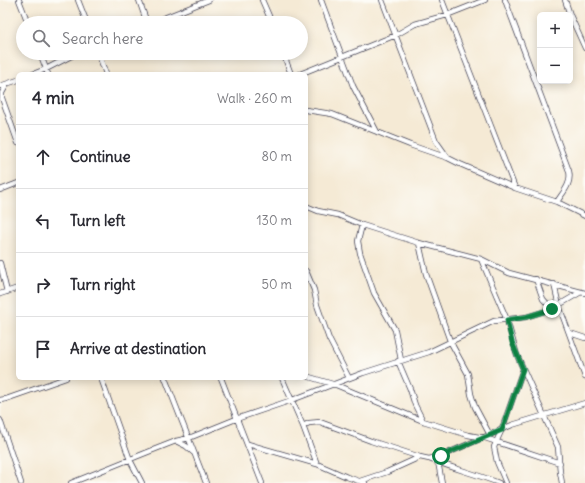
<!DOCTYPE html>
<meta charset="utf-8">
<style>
:root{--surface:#fff;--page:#f7f7f7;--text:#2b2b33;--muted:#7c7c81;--line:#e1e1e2}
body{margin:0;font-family:Delius,sans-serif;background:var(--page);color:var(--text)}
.controls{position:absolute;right:12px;top:12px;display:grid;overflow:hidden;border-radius:6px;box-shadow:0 2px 10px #0003}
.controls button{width:36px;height:36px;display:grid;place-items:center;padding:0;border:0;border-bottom:1px solid var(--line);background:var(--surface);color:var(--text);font:20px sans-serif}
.stop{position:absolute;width:12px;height:12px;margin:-9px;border:3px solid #0b8043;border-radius:50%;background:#fff}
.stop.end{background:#0b8043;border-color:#fff;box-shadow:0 1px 4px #0008}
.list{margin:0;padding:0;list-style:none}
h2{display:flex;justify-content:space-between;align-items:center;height:52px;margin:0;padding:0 16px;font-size:17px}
h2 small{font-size:13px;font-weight:400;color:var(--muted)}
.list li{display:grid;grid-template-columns:26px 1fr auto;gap:12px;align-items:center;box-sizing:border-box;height:64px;padding:0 16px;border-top:1px solid var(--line)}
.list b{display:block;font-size:15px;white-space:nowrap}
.list em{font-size:13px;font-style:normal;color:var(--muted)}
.icon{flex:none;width:22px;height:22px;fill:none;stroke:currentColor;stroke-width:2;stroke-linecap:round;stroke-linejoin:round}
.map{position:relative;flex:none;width:585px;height:483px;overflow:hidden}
.search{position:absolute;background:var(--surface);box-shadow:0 2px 10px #0003;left:16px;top:16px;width:292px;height:44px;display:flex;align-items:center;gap:10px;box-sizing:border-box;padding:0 14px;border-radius:22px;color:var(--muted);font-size:15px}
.panel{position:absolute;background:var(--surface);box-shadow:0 2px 10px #0003;left:16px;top:72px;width:292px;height:308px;border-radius:6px}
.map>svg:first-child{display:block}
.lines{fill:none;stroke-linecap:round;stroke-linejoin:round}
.street-casing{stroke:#424052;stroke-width:6}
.street{stroke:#fff;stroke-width:4.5}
.route{stroke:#0b8043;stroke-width:5}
</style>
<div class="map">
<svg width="585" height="483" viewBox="0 0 585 483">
<rect width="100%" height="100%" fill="#fdfcf7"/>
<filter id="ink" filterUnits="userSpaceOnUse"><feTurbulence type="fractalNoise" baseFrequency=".025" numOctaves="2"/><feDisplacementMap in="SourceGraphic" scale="8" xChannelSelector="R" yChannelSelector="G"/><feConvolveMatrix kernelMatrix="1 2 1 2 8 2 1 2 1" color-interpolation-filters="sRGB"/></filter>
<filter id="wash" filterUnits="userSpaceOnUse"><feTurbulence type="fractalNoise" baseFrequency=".012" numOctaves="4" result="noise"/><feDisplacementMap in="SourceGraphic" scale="16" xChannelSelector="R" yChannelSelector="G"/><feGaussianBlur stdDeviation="0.9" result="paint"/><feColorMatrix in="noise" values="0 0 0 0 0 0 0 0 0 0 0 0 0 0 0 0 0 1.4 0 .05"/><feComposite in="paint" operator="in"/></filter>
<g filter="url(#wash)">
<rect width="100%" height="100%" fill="#f5ead5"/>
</g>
<g filter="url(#ink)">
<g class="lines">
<defs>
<path id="street" d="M19 0 28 23
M78 0 87 23
M139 0 147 23
M262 0 272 23
M321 0 353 86 377 132
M382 0 436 141 448 158 460 164 515 188 557 202 585 216
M442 0 515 188
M505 0 569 171C572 184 563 192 557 202
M565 0 570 15
M570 15 585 48
M151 23 209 0
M40 53 48 74
M98 53 106 74
M283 53 291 74
M33 74 46 69 77 53
M300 74 396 35 415 24 447 15 485 0
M7 84 2 93V98L18 143
M0 86 18 80
M306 110 332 114 410 145 448 158
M0 190 18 183
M306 206 318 211 338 215 362 225 419 243 481 259 509 273 585 293
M362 225 358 241 360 253 374 293 395 330 401 360
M419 243 426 274 450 341 468 374 471 394 475 407 490 435
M481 259 507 320 517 355 558 447 560 472 562 483
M0 263 7 292
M306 271 314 290 317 305 329 339 349 378
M536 279 543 299 552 309
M554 284 559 306 585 377
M0 294 18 288
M570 333 585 338
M398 361 410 389 415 405 423 421
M306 376 336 385 423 421 468 435 485 438 560 463
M101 378 130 460 142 483
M165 378 206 483
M221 378 262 483
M282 378 303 426 317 464
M0 400 6 399 66 378
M0 420 21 483
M303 426 309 423 320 422 371 441 420 457 429 459 441 456 512 425 585 403
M176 441 186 446 194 453
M248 444 317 464 347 477 365 483
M429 459C452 468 476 474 499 483
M438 462 442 483
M360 481 387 472 420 457
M71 483 148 452 176 441 189 438 236 419 292 400 363 373 429 352 494 321 526 317 552 309 581 292
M506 483 497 462 494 447 502 429 523 369"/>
</defs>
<!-- street casing -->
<use href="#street" class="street-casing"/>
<!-- street -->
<use href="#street" class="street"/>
</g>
</g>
<g class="lines" filter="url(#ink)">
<!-- route -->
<path class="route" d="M441 456 502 430 523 369 512 342 507 320 526 317 552 309"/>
</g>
</svg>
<div class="controls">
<button>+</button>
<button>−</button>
</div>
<div class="stop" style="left:441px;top:456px"></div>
<div class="stop end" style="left:552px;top:309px"></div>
<div class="search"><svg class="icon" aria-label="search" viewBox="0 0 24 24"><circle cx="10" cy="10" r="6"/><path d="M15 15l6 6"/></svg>Search here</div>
<section class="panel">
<h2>4 min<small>Walk · 260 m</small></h2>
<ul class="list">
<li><svg class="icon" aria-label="ahead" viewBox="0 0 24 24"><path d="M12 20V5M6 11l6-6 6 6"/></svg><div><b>Continue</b></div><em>80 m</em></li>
<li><svg class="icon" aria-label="left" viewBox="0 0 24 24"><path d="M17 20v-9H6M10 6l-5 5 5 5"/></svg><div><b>Turn left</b></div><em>130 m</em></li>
<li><svg class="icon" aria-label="right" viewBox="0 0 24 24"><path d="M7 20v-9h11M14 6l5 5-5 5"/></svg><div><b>Turn right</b></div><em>50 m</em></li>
<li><svg class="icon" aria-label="arrive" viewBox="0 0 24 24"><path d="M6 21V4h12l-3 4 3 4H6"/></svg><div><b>Arrive at destination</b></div></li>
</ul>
</section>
</div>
